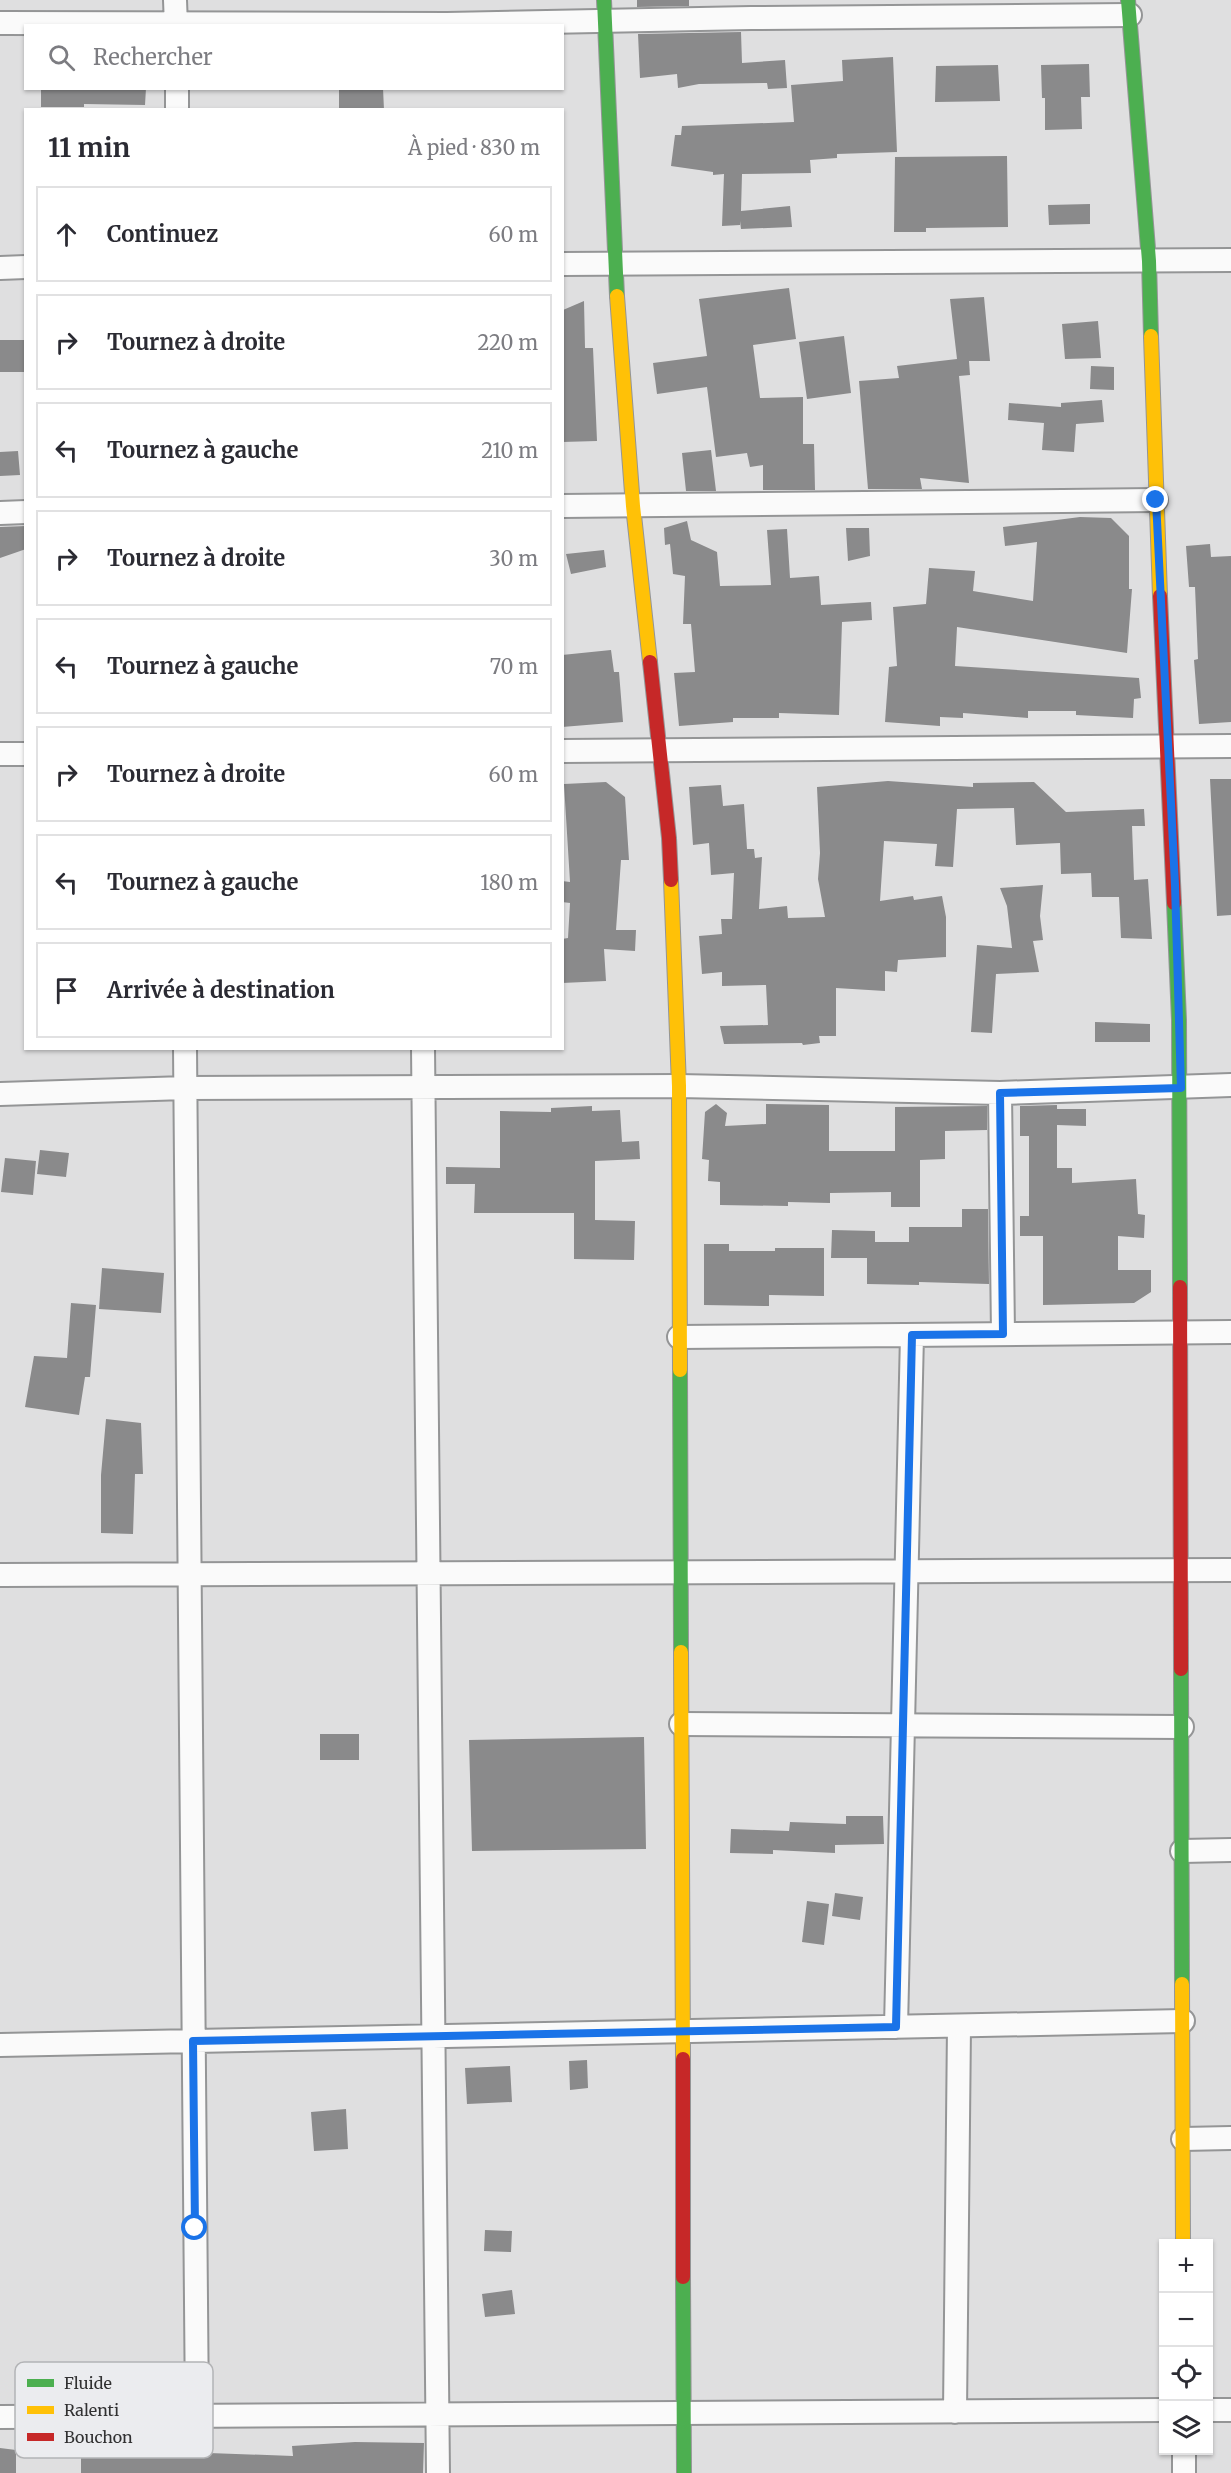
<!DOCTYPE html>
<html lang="fr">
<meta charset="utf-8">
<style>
:root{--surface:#fff;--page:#f2f2f3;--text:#2b2b33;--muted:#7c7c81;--line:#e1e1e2}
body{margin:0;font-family:Merriweather,serif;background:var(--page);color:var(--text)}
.controls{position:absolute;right:18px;bottom:18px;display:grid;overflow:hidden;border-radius:0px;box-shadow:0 2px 4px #0004}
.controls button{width:54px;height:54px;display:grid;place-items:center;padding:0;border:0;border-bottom:2px solid var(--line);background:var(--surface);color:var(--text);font:30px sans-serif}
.stop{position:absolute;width:18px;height:18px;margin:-14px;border:4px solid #1a73e8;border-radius:50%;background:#fff}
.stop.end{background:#1a73e8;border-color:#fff;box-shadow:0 2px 6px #0008}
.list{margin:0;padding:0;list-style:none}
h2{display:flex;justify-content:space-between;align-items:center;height:78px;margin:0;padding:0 24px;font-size:26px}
h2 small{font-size:20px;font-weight:400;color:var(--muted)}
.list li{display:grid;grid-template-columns:39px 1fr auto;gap:18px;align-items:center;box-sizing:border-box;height:96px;margin:0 12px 12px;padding:0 12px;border:2px solid var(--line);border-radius:0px}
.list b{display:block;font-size:22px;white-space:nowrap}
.list em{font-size:20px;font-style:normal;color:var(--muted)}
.icon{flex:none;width:33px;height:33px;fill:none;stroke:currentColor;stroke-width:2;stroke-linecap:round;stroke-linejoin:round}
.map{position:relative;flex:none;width:1231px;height:2473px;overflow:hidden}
.search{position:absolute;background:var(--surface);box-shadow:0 2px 4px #0004;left:24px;top:24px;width:540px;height:66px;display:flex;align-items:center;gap:15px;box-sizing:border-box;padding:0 21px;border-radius:0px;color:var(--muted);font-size:22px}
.panel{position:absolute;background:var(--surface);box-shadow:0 2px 4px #0004;left:24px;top:108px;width:540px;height:942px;border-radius:0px}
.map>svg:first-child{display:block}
.building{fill:#8a8a8b}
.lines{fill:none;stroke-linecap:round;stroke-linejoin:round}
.street-casing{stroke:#949596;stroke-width:26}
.fast-casing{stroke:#949596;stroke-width:16}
.slow-casing{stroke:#949596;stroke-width:16}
.jam-casing{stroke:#949596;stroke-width:16}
.street{stroke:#fafafa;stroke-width:22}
.fast{stroke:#4caf50;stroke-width:14}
.slow{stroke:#ffc107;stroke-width:14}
.jam{stroke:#c62828;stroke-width:14}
.route{stroke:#1a73e8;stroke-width:8}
.key{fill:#ebecef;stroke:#b3b4b6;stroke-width:1.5}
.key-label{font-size:16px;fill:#313132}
</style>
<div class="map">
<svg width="1231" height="2473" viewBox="0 0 1231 2473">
<rect width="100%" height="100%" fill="#dfdfe0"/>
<!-- building -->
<path class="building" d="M637 0H689V6L637 7Z
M741 32 742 63 785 60 787 88 768 89 767 83 699 84 678 88 677 74 640 78 638 34Z
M893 57 897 152 837 154V158L810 160 811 173 742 174 741 211 790 206 792 227 741 229 740 221V225L722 226 724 174 713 175V172L671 166 675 135H681L682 126 794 122 791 85 843 81 842 60Z
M1089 64 1090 97H1081L1082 129 1045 130V98H1042L1041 65Z
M998 65 1000 101 935 102 936 66Z
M41 88H146L145 105 84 104V107H41Z
M339 88H383L384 110H339Z
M1007 156 1008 227 926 228V232H894L895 157Z
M1090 204V224L1049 225 1048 205Z
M789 288 796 339 753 345 760 398 803 397V444H814L815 490H763V465L750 467 747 453 716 457 707 387 657 394 653 363 707 356 699 299Z
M984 297 990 361H969L970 375 959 376 969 483 920 478 922 489H868L859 381 899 378 897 366 957 359 950 299Z
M584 301 585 348H593L597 441 562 442 563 310Z
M1098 321 1101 358 1065 359 1062 324Z
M844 336 851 393 807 399 799 342Z
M0 340H26V372H0Z
M1091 366 1114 367V390L1090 389Z
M1102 400 1104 422 1076 424 1074 452 1042 450 1044 423 1008 420 1009 403 1061 407V403Z
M711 450 716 491H686L682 453Z
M18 451 20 475 0 476V452Z
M1080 517 1111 518 1129 536V589H1132L1127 653 957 627 955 666 1139 678 1141 698 1134 699 1133 718 1076 715V711H1028V718L963 713V718L940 717V726L885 722 889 667 897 666 893 607 926 604 929 568 975 571 973 591 1033 601 1037 542 1005 546 1003 527Z
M687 521 691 540 717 552 720 586 771 585 767 530 787 529 790 578 819 576 821 605 871 602 872 620 842 622 839 715 779 713V718H733V722L679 726 674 673 695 672 691 624H683L685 576 673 574 670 544 665 545 664 528Z
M26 526V549L0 558V527Z
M846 528H869L870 556 848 561Z
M1210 544 1211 557 1231 556V722L1199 724 1194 660 1198 659 1195 587H1189L1186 546Z
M604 550 606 567 571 574 566 554Z
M611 650 614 672H619L623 722 562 727V655Z
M1210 779H1231V915L1217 916Z
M888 781 973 787V783L1034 782 1066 812 1144 809 1145 826H1132L1134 880 1148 879 1152 939 1121 938 1119 897H1092L1091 873 1061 874 1060 843 1016 845 1014 808 957 809 953 867 935 866 937 844 884 841 880 901 913 896 914 900 942 896 946 917V957L898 960 897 972 885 971V991L836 988V1036H819L820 1043 803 1045 802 1043 724 1044 720 1026 768 1025 766 985 722 986V972L702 974 699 936 722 934 721 919H732L734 873 711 875 709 843 693 845 689 787 721 785 723 806 744 804 747 849H754L755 858 762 857 759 909 787 906 788 918 825 917 818 879 820 853 817 787Z
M606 782 625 797 629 860H621L616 930H636L635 951 604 949 606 981 562 983V939L568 938 570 903 562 902V881L570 882 564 784Z
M1043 885 1040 916 1043 940 1033 941 1039 972 996 974 992 1033 971 1032 977 945 1012 948 1007 906 1000 888Z
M1095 1022 1150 1024V1042H1095Z
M716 1104 727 1113 725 1126 766 1124V1104L829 1105V1151H895V1107L987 1106V1130L945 1131V1159L920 1160V1207H891V1192L830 1193V1203L788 1202V1206L720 1205V1182L708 1181 709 1160 702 1159 705 1112Z
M1057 1105V1109H1086V1126L1057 1125V1168H1072V1183L1136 1179 1138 1214 1145 1215 1144 1238 1118 1236V1270H1151V1292L1134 1303 1043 1305V1236H1020V1216H1029V1136H1020V1106Z
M592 1106V1111L620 1110 622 1142 639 1141 640 1159 595 1161V1220L635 1221 634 1260 574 1259V1213H474L475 1184H446V1167L500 1168V1111L551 1112V1108Z
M40 1150 69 1153 66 1177 37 1174Z
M5 1158 36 1161 33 1195 1 1192Z
M962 1209H988L989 1284 919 1282V1285L867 1284V1258H831L832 1230 875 1231V1242H909V1227H962Z
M704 1244H729V1251H775V1248H824V1296L769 1295V1306L704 1305Z
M102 1268 164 1273 161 1313 99 1309Z
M71 1303 96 1305 90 1377H85L79 1415 25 1407 34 1356 67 1358Z
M106 1419 141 1423 143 1474H135L133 1534 101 1533V1475Z
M320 1734H359V1760H320Z
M644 1737 646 1849 472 1851 469 1740Z
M846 1816H883L884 1844 835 1845V1853L773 1850V1854L730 1853 731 1829 789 1831 790 1822 846 1824Z
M835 1893 863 1897 860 1920 832 1916Z
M807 1901 829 1904 824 1945 802 1942Z
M587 2060 588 2088 570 2090 569 2061Z
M510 2066 512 2102 467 2104 465 2068Z
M346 2109 348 2149 314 2151 311 2112Z
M485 2230 512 2231 511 2252 484 2251Z
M512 2290 515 2314 485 2317 482 2294Z
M206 2442 209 2453 293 2456 292 2446 355 2442 424 2443 423 2473H81V2449H124V2445Z
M0 2448 16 2450V2473H0Z"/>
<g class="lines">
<defs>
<path id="street" d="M175 0 176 26
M0 23 447 24 751 18 1130 15
M177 88V110
M562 264 1231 260
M0 268 26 267
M562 506 1156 500
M0 513 26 512
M562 751 1231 746
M0 754H26
M185 1048 197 2416
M423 1048 438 2473
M1000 1093 1003 1334
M0 1094 185 1088 679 1086 1000 1093 1231 1085
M679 1337 1231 1332
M0 1575 1231 1570
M681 1724 1182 1727
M1182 1851 1231 1850
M896 2027 912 1335
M0 2045 1183 2021
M1183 2139 1231 2138
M1208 2410H1231
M955 2412 959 2026
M0 2417 1164 2410
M1184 2450V2473"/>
<path id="fast" d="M604 0 617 296
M1128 0 1149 261 1151 336
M1174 903 1179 1020 1180 1287
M680 1370 681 1652
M1181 1669 1182 1984
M683 2277 684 2473"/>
<path id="slow" d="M617 296 633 506 650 662
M1151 336 1160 596
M671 880 679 1086 680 1370
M681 1652 683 2059
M1182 1984 1183 2244"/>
<path id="jam" d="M1160 596 1174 903
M650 662 669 838 671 880
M1180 1287 1181 1669
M683 2059V2277"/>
</defs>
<!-- street casing -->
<use href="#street" class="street-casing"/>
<!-- fast casing -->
<use href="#fast" class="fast-casing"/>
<!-- slow casing -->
<use href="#slow" class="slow-casing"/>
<!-- jam casing -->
<use href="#jam" class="jam-casing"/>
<!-- street -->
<use href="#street" class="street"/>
<!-- fast -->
<use href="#fast" class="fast"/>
<!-- slow -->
<use href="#slow" class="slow"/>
<!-- jam -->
<use href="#jam" class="jam"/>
</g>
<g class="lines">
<!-- route -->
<path class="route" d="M195 2228 193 2041 896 2027 912 1335 1003 1334 1000 1093 1181 1088 1175 885 1156 500"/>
</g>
<!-- legend -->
<rect x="15" y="2362" width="198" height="96" rx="9" class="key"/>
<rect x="27" y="2379" width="27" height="8" fill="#4caf50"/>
<rect x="27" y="2406" width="27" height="8" fill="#ffc107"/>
<rect x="27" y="2433" width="27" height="8" fill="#c62828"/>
<g class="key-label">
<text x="64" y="2389">Fluide</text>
<text x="64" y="2416">Ralenti</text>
<text x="64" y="2443">Bouchon</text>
</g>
</svg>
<div class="controls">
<button>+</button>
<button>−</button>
<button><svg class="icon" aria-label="locate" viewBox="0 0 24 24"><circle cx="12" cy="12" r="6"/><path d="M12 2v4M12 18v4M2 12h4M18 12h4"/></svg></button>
<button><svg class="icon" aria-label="layers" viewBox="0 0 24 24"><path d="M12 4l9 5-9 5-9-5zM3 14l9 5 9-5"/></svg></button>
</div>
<div class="stop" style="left:195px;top:2228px"></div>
<div class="stop end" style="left:1156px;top:500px"></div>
<div class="search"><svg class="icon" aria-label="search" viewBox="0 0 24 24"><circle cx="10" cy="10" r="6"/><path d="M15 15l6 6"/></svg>Rechercher</div>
<section class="panel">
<h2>11 min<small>À pied · 830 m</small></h2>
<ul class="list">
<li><svg class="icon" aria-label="ahead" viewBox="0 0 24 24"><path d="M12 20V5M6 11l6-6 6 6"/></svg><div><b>Continuez</b></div><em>60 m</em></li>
<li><svg class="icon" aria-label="right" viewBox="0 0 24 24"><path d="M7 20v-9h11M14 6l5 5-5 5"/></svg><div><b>Tournez à droite</b></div><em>220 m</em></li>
<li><svg class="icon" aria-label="left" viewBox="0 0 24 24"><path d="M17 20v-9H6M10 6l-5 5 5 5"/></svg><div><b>Tournez à gauche</b></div><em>210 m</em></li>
<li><svg class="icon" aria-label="right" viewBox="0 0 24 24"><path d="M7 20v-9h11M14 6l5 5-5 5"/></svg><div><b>Tournez à droite</b></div><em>30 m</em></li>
<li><svg class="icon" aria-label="left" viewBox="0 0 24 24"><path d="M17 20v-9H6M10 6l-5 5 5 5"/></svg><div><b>Tournez à gauche</b></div><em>70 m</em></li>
<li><svg class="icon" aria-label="right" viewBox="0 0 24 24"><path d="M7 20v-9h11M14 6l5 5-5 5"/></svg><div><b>Tournez à droite</b></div><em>60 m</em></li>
<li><svg class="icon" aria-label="left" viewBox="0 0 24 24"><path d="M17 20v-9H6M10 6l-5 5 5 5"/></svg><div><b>Tournez à gauche</b></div><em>180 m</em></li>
<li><svg class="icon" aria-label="arrive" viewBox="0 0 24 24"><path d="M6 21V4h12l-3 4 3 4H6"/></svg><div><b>Arrivée à destination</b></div></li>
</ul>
</section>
</div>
